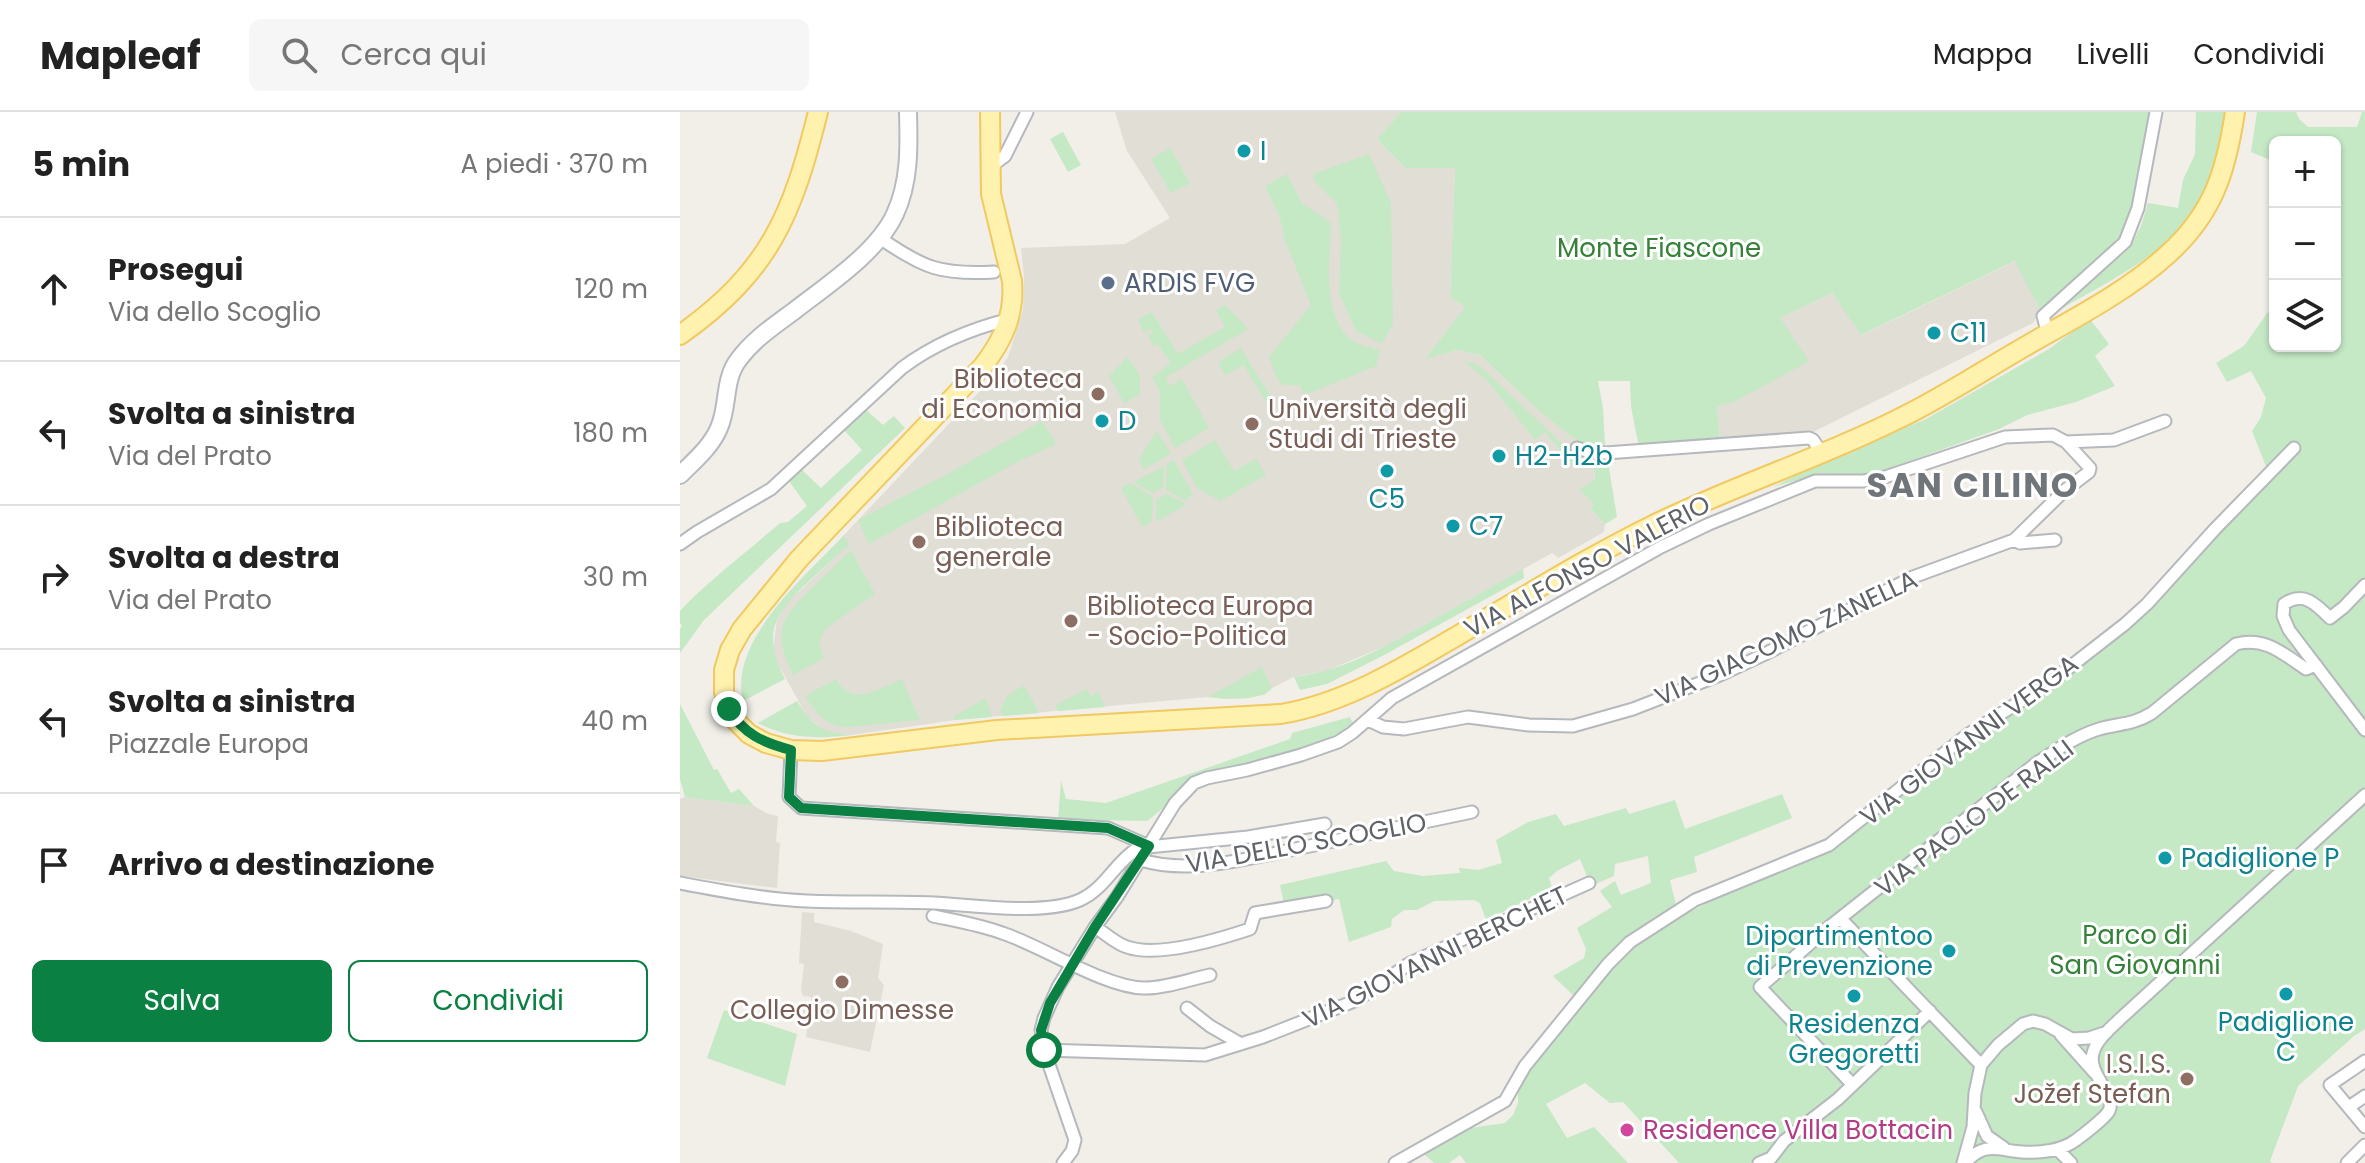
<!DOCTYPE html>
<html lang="it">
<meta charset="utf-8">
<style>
:root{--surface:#fff;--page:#f6f6f6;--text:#222;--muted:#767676;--line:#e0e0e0;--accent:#0b8043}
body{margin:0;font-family:Poppins,sans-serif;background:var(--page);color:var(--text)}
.controls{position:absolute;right:24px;top:24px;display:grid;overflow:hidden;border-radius:12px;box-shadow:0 2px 6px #0004}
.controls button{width:72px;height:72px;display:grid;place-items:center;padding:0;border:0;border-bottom:2px solid var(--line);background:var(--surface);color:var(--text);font:40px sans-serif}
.stop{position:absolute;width:24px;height:24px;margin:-18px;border:6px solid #0b8043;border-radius:50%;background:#fff}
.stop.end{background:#0b8043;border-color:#fff;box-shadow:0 2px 8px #0008}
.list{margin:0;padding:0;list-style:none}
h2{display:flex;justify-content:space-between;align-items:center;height:104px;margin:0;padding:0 32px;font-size:34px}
h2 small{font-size:26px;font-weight:400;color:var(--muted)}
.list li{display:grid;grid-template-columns:52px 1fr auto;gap:24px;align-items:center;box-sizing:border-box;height:144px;padding:0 32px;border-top:2px solid var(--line)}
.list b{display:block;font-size:30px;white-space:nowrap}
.list p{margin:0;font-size:26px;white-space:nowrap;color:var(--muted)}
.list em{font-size:26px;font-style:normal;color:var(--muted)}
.actions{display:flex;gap:16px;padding:24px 32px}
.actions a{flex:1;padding:18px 0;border:2px solid var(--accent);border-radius:12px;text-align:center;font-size:28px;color:var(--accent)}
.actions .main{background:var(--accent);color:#fff}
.icon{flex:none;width:44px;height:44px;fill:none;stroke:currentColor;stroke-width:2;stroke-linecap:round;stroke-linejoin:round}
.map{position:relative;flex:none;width:1685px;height:1051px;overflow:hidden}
header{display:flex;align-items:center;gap:48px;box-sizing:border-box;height:112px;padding:0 40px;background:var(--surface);border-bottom:2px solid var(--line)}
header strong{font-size:38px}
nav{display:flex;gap:44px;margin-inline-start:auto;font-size:28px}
.search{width:560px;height:72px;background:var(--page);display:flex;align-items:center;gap:20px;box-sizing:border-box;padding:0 28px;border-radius:12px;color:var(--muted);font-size:30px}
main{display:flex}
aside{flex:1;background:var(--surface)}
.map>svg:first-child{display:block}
.education{fill:#e1ded6}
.green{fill:#c5e8c5}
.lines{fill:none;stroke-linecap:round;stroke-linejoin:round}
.minor-casing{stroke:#b5b8bc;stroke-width:15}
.secondary-casing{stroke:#b6babf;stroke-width:20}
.primary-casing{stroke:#f2c960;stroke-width:22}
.minor{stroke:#fff;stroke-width:11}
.secondary{stroke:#fff;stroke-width:16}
.primary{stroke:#fff2af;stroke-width:18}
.route{stroke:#0b8043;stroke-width:10}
.culture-dot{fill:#0f9aa8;stroke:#fff;stroke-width:3}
.service-dot{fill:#5c6f8a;stroke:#fff;stroke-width:3}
.education-dot{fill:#8d6e63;stroke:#fff;stroke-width:3}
.hotel-dot{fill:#d1479c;stroke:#fff;stroke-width:3}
.labels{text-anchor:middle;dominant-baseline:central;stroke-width:6;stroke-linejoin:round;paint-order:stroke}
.culture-label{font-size:26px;fill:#0d838f;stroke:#fff;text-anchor:start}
.park-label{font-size:26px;fill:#348238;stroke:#fff}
.service-label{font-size:26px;fill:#4e5e75;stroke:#fff;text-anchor:start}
.education-label{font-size:26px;fill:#785e54;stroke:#fff;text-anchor:start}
.street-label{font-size:26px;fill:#5f6368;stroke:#fff}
.hotel-label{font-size:26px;fill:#b23c85;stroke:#fff;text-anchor:start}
.district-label{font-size:34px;font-weight:bold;letter-spacing:2px;fill:#70757a;stroke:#fff}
</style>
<header>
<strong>Mapleaf</strong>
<div class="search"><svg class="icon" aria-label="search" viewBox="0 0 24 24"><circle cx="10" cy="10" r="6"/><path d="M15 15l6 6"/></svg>Cerca qui</div>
<nav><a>Mappa</a><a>Livelli</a><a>Condividi</a></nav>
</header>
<main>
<aside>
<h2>5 min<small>A piedi · 370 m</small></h2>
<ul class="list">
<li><svg class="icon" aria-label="ahead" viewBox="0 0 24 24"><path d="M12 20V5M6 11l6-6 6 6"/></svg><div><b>Prosegui</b><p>Via dello Scoglio</p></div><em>120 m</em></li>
<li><svg class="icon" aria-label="left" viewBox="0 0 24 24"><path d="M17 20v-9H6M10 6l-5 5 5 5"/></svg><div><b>Svolta a sinistra</b><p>Via del Prato</p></div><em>180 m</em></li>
<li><svg class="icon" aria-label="right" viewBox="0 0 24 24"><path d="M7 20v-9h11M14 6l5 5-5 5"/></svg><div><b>Svolta a destra</b><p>Via del Prato</p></div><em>30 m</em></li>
<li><svg class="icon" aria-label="left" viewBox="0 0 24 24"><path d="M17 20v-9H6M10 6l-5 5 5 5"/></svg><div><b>Svolta a sinistra</b><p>Piazzale Europa</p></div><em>40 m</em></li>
<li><svg class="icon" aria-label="arrive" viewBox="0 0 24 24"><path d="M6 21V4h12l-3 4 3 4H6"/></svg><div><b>Arrivo a destinazione</b></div></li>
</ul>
<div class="actions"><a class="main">Salva</a><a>Condividi</a></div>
</aside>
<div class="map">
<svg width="1685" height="1051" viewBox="0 0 1685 1051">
<rect width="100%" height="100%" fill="#f1efe8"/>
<!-- education -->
<path class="education" d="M435 0H721L697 27 725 56H775L770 185 785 195 746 246 777 238 800 243 860 300 900 331 946 337 1040 329 1037 294 1100 206 1152 181 1182 223 1336 149 1360 198 1353 211 1135 319 1125 331 927 345 928 350 915 352 914 392 910 397 925 412 924 420 878 446 872 441 710 532 646 559 614 565 592 576 584 583 548 587 528 585 275 608 172 623 154 622 143 618 126 603 97 550 93 536 97 508 105 493 168 433 164 423 316 262 328 245 343 198 344 164 341 136 445 132 490 106 447 39Z
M5 685 74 694 88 702 98 704 96 730 100 731 97 776 0 764V687Z
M122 800 134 801V810L171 819 203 832 198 866 204 873 190 940 126 925 127 916 122 910 124 892 131 891V885L123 884 121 878 124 852 119 851Z"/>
<!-- green -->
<path class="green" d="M721 0H1470C1465 32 1459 95 1443 122 1429 145 1382 179 1360 198L1335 149 1181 223 1152 181 1100 206 1129 249 1054 290 1037 294 1040 329 959 336 951 294 950 269H918L923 296 925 334 900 331 860 300 800 243 777 238 745 247 785 195 770 185 775 56H725L697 27Z
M1516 0H1546C1543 18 1541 37 1537 55 1517 130 1436 164 1376 200L1450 136 1461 114 1468 91 1498 96 1503 68 1515 42Z
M1577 0H1616L1619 7 1628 15H1677L1682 0H1685V917L1674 924 1618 974 1590 1049 1592 1051H999L943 990 930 991 905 971 866 992 887 1026 914 1015 948 1051H786L780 1043 769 1051H754L744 1042 784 1017 825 1011 833 1003 838 991V977L861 943 930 856 954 834 1001 804 1048 781 1147 738 1234 669 1490 475 1620 336 1613 330 1587 357 1572 319 1581 305 1586 286 1571 259 1547 270 1536 251 1564 234 1595 190V234H1655V30H1595V50L1571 40Z
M383 20 401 53 388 60 370 27Z
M490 36 510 71 491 81 471 47Z
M689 42 711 91 713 211 702 232 676 219 659 182 661 128 657 92 635 70 633 62Z
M607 62 622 91 651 111C650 147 641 200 670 227 677 233 691 235 700 238L696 254 630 281H624L619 273H603L596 265 589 245 631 193 604 126 600 106 585 74Z
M545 193 568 217 486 265 490 274 502 267 529 316 495 336 480 308V280L472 265 491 251 477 232 473 234 468 223 473 220 472 217 463 220 458 207 472 200 498 242 545 215 536 198Z
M1410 207 1429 232 1415 244 1435 274 1396 290 1347 303 1319 317 1199 360 1173 363H1136L1093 375 1135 354 1246 307 1369 237Z
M561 236 592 287 586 290 564 253 545 263 538 250Z
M447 245 460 263V283L444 291 429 264Z
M782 248 800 254 890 339 910 346 893 353 865 320 855 328 806 267Z
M185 297 203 313 214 304 225 316 24 508 0 541V517L2 514 0 511V499C31 466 67 440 100 411L108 410 127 394 109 369 122 358 141 376 182 338 164 318Z
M362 309 376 332 339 349 189 432 178 408 271 360Z
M477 319 491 342 464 357 459 347Z
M535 328 554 359 576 347 586 363 540 389 517 376 502 348Z
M494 348 513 382 505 389 486 378 487 352Z
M928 350 937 405 925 412 910 397 914 392 899 377 915 368 914 352Z
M484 354 483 376 472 381 454 370Z
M451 371 473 385 472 409 462 415 441 376Z
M486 382 507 392 476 410V388Z
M164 423 169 433C154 446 140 459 126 472 92 505 83 523 105 567L63 589C48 528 126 464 164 423Z
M171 438 195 482 146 516 139 530 144 546 113 563C94 523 98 508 130 478 143 465 157 452 171 438Z
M843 457 844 466 706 542 647 572 620 578 614 565C664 559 708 533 751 509 782 491 813 474 843 457Z
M582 555 592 576C580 590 547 587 528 585Z
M156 567C173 596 197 577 222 567L240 608 170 615C147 616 137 602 125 584Z
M344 573 359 601 323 604 320 598 327 584Z
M407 577 411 584 418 580 425 595 379 599 375 593Z
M306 586 312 605 275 608 273 605Z
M117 589C133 614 142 621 172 623 138 627 109 627 78 611Z
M0 592 34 658 37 657 51 681 59 677 74 694 5 685 0 667Z
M670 605 674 613 638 632 573 651 530 659 506 669 486 694 467 709 378 707 381 669 386 687 426 691 610 627 612 621Z
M1102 682 1112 706 1014 745 1017 760 990 768 996 793C976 805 954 817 937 834 921 849 908 866 894 884L873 864 904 846 906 837 897 816 932 795 920 779 935 769 941 783 971 771 968 744 935 752 934 764 911 774 900 747 877 759 869 766 872 776 806 808 800 791 794 788 754 789 737 798H724L712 807 711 815 669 830 659 787 605 796 600 773 706 749 714 759 743 764 780 761 779 756 798 758 822 751 816 728 848 710 876 702 884 714 946 696 949 702 995 688 1005 717Z
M44 898 117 922 105 974 27 946Z"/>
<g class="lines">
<defs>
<path id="minor" d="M310 55 325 44 347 0
M200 126C243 156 261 163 314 160
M1368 222 1363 204 1445 130 1458 96 1476 0
M897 336 910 340 926 341 1129 326 1133 328 1142 341
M1334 428 1340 431 1375 428
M0 432 17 420 91 377 222 256C254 232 290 217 330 207
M1685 473 1664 495 1650 506C1635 491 1623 479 1604 492L1603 504 1609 518 1685 618
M688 608 703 615 724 617 788 605 849 613 893 614 953 597 1040 563 1085 542 1233 465 1334 428 1384 379 1409 360 1410 356 1386 330
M111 638 109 685 121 696 428 716 469 734
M461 748C513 764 577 744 630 734 684 723 738 711 792 700
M0 771C42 779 84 787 127 789 169 791 212 789 254 791 295 793 363 804 400 788 425 777 435 750 458 736L568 725 645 712
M253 804C277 809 301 813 325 822 363 835 425 875 463 876 483 877 511 867 530 863
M1161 807 1301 953
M415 815C425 821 436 832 447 835 478 846 540 827 570 817L575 801 646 789
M507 896 530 914 561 932
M1381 923 1415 961
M364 938 525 943 583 925 677 888 730 851 909 771
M1685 949 1650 973 1685 1015
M1172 972 1080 875 1149 815 1358 650C1377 638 1395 625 1416 618 1437 611 1451 614 1472 601L1556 532C1586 525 1602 541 1626 557L1636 553
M1669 995 1685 984
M1296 1000 1307 1024 1324 1036
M1377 1037 1391 1051
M383 1051 392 1039 395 1028 364 938 361 918 364 906 378 875 415 815 437 785 495 691 514 671 527 666 567 658 621 643 658 630 672 621 712 586 981 435 1029 412 1135 369H1183L1202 366 1325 325 1373 323 1386 330 1434 328 1485 309
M715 1051 825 989 845 954 928 852 950 830 1015 788 1149 733 1287 623 1368 572 1445 512 1467 492 1535 417 1614 336
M1079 1051 1091 1046 1104 1029 1158 987 1250 899
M1283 1051 1293 1015 1295 981 1301 953 1318 933 1343 912 1353 909 1365 912 1392 927 1409 926 1427 920
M1285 1051C1305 1029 1317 1038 1342 1040 1359 1041 1382 1039 1396 1028 1403 1023 1425 1006 1429 999 1437 983 1407 962 1413 941 1417 927 1430 917 1440 907L1685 683
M1667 1051 1685 1033"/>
<path id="secondary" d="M0 363C14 349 31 335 39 316 49 294 43 267 59 247 74 227 95 213 114 199 146 174 198 140 215 102 230 70 229 34 228 0"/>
<path id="primary" d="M310 0 311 82 332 169C335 203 323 228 303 254L119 447 62 517 50 538 44 558V580L49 597 55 608 69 622 86 631 111 638 142 639 317 618 601 602C666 591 726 554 782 521 844 485 906 446 971 414 1050 375 1135 348 1214 309 1261 287 1305 257 1351 231 1397 205 1447 179 1487 143 1533 102 1546 60 1555 0
M0 223C90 159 112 104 138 0"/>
</defs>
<!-- minor casing -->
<use href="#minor" class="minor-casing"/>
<!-- secondary casing -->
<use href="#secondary" class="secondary-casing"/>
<!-- primary casing -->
<use href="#primary" class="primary-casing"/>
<!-- minor -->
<use href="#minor" class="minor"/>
<!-- secondary -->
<use href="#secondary" class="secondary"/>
<!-- primary -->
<use href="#primary" class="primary"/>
</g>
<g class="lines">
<!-- route -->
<path class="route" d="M49 597C63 622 84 631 111 638L109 685 121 696 428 716 469 734 415 815 370 891 361 918 364 938"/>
</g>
<!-- markers -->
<g class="culture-dot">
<circle cx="564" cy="39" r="8"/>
<circle cx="1254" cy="221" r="8"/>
<circle cx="422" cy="309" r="8"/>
<circle cx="819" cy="344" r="8"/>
<circle cx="707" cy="359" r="8"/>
<circle cx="773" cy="414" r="8"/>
<circle cx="1485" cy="746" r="8"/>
<circle cx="1269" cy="839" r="8"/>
<circle cx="1606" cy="882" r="8"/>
<circle cx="1174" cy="884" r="8"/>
</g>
<circle class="service-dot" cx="428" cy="171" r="8"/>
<g class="education-dot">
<circle cx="418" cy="282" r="8"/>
<circle cx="572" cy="312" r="8"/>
<circle cx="239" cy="430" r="8"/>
<circle cx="391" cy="509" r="8"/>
<circle cx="162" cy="870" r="8"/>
<circle cx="1507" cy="967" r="8"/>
</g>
<circle class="hotel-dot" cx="947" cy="1018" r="8"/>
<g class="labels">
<!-- culture labels -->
<g class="culture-label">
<text x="580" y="39">I</text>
<text x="1270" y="221">C11</text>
<text x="438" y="309">D</text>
<text x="835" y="344">H2-H2b</text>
<text x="707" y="387" text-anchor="middle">C5</text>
<text x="789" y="414">C7</text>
<text x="1501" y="746">Padiglione P</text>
<text x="1253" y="824" text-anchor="end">Dipartimentoo<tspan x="1253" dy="30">di Prevenzione</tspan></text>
<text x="1606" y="910" text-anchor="middle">Padiglione<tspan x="1606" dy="30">C</tspan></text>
<text x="1174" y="912" text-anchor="middle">Residenza<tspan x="1174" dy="30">Gregoretti</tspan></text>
</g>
<!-- park labels -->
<g class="park-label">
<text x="979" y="136">Monte Fiascone</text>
<text x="1455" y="823">Parco di<tspan x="1455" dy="30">San Giovanni</tspan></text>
</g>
<!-- service labels -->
<g class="service-label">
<text x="444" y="171">ARDIS FVG</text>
</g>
<!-- education labels -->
<g class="education-label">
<text x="402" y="267" text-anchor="end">Biblioteca<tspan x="402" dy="30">di Economia</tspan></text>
<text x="588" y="297">Università degli<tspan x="588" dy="30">Studi di Trieste</tspan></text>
<text x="255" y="415">Biblioteca<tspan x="255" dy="30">generale</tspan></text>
<text x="407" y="494">Biblioteca Europa<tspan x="407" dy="30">- Socio-Politica</tspan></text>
<text x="162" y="898" text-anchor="middle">Collegio Dimesse</text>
<text x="1491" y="952" text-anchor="end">I.S.I.S.<tspan x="1491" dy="30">Jožef Stefan</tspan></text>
</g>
<!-- street labels -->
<g class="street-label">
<text transform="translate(907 454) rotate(-28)">VIA ALFONSO VALERIO</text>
<text transform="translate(1106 526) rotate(-25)">VIA GIACOMO ZANELLA</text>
<text transform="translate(1289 628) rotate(-37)">VIA GIOVANNI VERGA</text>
<text transform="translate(1294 706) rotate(-37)">VIA PAOLO DE RALLI</text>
<text transform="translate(626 731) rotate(-10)">VIA DELLO SCOGLIO</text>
<text transform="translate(755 845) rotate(-26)">VIA GIOVANNI BERCHET</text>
</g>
<!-- hotel labels -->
<g class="hotel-label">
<text x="963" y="1018">Residence Villa Bottacin</text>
</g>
<!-- district labels -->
<g class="district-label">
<text x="1293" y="373">SAN CILINO</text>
</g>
</g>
</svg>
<div class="controls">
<button>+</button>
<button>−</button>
<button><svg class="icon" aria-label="layers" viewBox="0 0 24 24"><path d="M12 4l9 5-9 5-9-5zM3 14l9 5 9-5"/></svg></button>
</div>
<div class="stop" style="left:364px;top:938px"></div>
<div class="stop end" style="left:49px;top:597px"></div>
</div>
</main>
